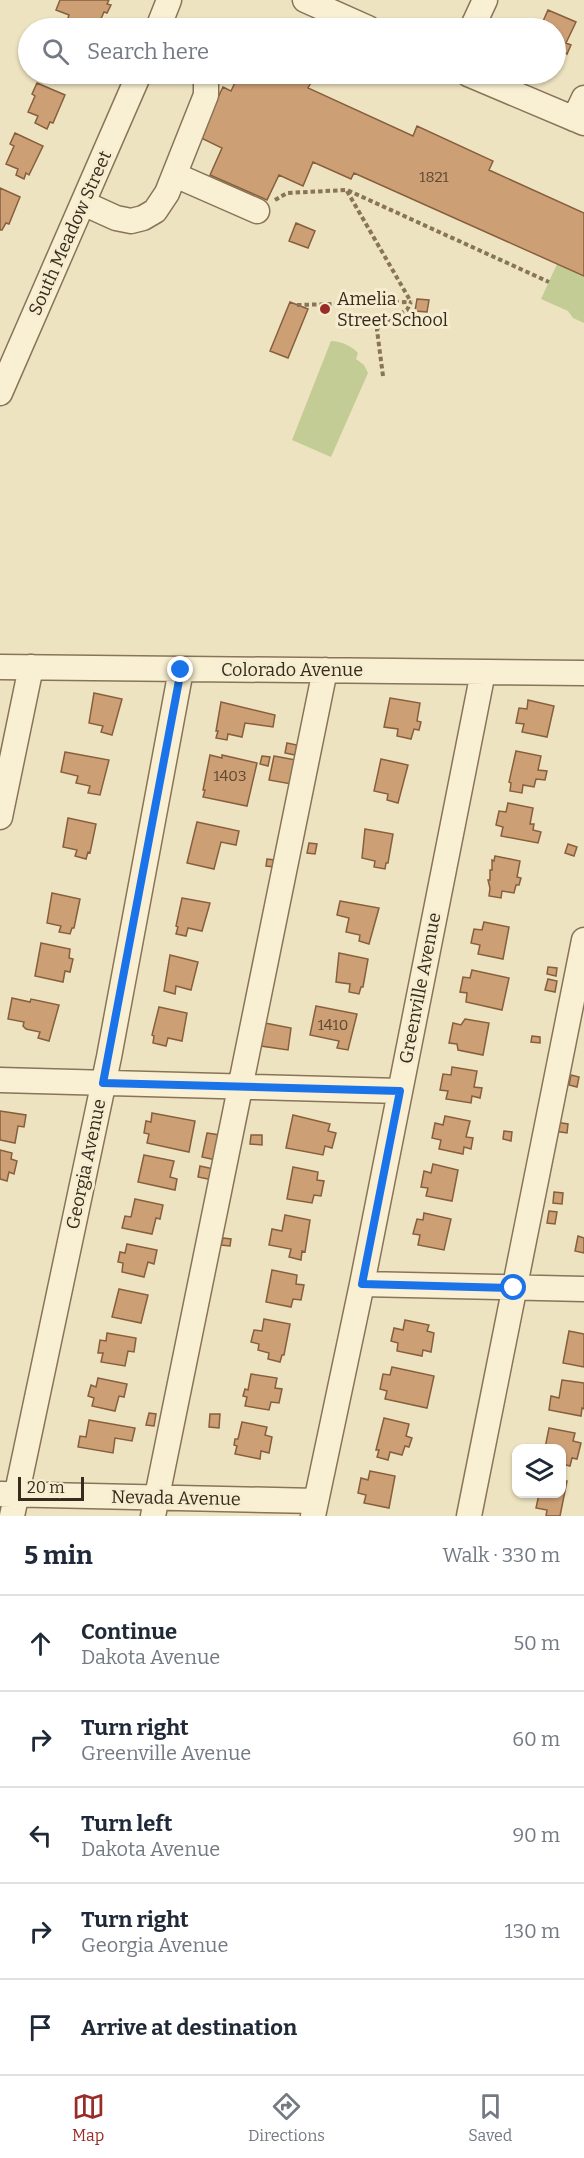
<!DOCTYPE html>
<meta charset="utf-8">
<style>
:root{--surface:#fff;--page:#f2f2f3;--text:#1f2937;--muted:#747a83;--line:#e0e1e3;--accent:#982c27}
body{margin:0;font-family:Bitter,serif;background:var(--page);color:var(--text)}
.controls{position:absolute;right:18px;bottom:18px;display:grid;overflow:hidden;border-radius:12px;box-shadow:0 2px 4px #0004}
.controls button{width:54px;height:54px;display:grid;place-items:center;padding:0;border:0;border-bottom:2px solid var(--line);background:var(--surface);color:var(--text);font:30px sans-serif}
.scale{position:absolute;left:18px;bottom:15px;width:66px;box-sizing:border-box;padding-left:6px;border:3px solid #372b1d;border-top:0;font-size:16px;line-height:21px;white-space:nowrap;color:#372b1d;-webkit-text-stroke:4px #f6edd0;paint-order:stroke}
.stop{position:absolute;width:18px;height:18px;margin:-14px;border:4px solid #1a73e8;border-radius:50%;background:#fff}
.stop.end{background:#1a73e8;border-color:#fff;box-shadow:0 2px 6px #0008}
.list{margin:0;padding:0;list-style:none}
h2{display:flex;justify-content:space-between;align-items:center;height:78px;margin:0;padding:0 24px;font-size:26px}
h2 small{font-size:20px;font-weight:400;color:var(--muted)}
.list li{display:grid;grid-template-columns:39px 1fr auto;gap:18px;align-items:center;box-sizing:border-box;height:96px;padding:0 24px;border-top:2px solid var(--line)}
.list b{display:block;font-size:22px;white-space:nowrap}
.list p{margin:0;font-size:20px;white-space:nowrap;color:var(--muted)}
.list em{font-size:20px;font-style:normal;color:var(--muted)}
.icon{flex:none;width:33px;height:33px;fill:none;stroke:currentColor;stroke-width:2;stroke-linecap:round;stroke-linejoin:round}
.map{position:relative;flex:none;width:584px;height:1516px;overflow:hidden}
.search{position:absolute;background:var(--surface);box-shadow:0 2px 4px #0004;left:18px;right:18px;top:18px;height:66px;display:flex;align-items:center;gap:15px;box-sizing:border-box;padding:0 21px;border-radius:33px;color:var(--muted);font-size:22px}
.sheet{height:558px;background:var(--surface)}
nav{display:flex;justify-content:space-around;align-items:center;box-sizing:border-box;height:84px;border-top:2px solid var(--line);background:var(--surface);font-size:16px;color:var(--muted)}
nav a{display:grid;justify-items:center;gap:3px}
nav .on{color:var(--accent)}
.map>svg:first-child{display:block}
.green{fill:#c3cc94}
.building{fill:#cd9f75;stroke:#875f3d;stroke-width:1.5}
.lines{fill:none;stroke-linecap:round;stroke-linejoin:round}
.minor-casing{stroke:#887458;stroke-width:27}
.path{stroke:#887458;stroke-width:4;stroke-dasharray:4.5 3;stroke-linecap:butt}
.minor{stroke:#f9f0d3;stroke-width:24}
.route{stroke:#1a73e8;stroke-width:8}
.poi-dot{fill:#982c27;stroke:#f6edd0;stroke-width:2}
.labels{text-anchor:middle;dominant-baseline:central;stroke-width:6;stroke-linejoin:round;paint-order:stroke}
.number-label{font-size:15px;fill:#5c4833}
.street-label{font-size:18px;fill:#372b1d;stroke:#f6edd0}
.poi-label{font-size:18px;fill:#372b1d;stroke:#f6edd0;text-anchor:start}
</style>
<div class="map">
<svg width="584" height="1516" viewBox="0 0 584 1516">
<rect width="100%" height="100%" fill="#eee3c0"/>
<!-- green -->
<path class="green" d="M557 264 584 276V323L573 318 568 311 541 299Z
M331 341C341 341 352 346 358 353L356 359 364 365 368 373 331 457 292 440Z"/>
<!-- building -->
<path class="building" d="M60 0H109L107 4 111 5 107 13 104 12 97 28H95L68 18 69 15 56 10Z
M548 10 576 22 566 43 571 45 567 54 563 51 559 60 556 58V28H540Z
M53 74H74L72 78 69 77 68 80Z
M239 74H273L277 75 278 74H301L313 79 308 88 413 136 417 126 493 161 489 170 584 213V276L354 173 351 179 313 162 303 186 279 175 267 200 210 175 222 148 199 137 223 87 231 91Z
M37 83 65 95 53 123 50 122 47 129 35 123 38 116 28 112 35 96 32 94Z
M15 133 43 146 29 175 26 173 24 179 16 175 18 169 6 164 14 146 10 144Z
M0 188 20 197 9 224 6 223 2 230H0Z
M296 223 315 231 308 248 289 241Z
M417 299 429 300 427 312 415 311Z
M290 302 308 309 288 358 270 351Z
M94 693 122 699 112 735 101 732 103 726 89 723Z
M390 698 420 703 417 721 421 722 419 730 414 729 411 739 397 736 398 729 384 727Z
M528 700 554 706 547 737 522 732 524 724 516 723 519 708 527 709Z
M221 702 275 715 273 727 245 723 242 737 228 734 227 740 216 738 218 731H216Z
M287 743 297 745 295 755 285 753Z
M516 751 541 756 538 770 547 771 545 780 536 779 534 787 523 785 522 793 510 791 511 783 509 782Z
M65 752 109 760 100 795 88 793 90 786 76 783 78 776 61 772Z
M210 755 222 758V755L257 763 247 806 203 797 205 790H203Z
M262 756 270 757 268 766 260 764Z
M274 756 296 760 291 784 269 780Z
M381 759 408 765 398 803 387 800 388 794 374 791Z
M508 803 533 808 530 824H534L533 830 541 832 538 843 501 836 503 827 496 825 499 811 506 812Z
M68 818 96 824 90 853 88 852 86 859 75 856 77 850 63 847Z
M197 822 239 831 236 845 221 842 214 869 187 863Z
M365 829 393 834 388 863H386L385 869 374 867 375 861 362 858Z
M309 843 317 844 315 854 307 853Z
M568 844 577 847 574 856 565 853Z
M495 856 520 861 517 877 521 878 519 885H516L514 893 502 891 501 898 489 896 490 888 488 880H490V870H492V860L494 861Z
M267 859 275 860 274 867 266 866Z
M52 893 80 899 74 928H72L70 934 59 932 61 926 47 923Z
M182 898 210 903 202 931 188 928 186 936 176 934 178 927 176 926Z
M340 901 379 908 369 944 359 941 360 935 346 932 349 918 337 915Z
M484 922 509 927 503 959 478 954 480 945 471 943 474 929 482 930Z
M41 943 70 949 69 958 73 959 70 972 65 971 63 982 35 976Z
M339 953 368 959 363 987H361L359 994 349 992 350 984 336 982Z
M170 955 198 962 191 990 176 986 175 994 164 991Z
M548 967 557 968 556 976 547 974Z
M472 970 509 978 502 1010 466 1002 467 993 460 992 463 977 470 978Z
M548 979 557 981 555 992 545 990Z
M12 998 30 1002 31 999 59 1005 49 1041 38 1038 40 1032 26 1029 23 1026 24 1022 8 1019Z
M316 1006 357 1014 348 1050 337 1048 339 1041 310 1035Z
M159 1007 187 1013 182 1041 168 1038 166 1046 153 1043 154 1036 152 1035Z
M465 1019 489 1023 483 1055 458 1050 457 1044 449 1043 453 1023 461 1025Z
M265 1023 291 1028 288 1050 261 1046Z
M532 1036 540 1037V1043L531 1042Z
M452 1067 477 1071 474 1087 482 1088 480 1098 472 1096 471 1103 446 1099 448 1091 440 1090 443 1074 451 1075Z
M571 1075 579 1077 577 1087 569 1085Z
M0 1111 26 1115 24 1127 18 1126 15 1143 0 1140Z
M152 1113 195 1121 189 1152 147 1143 149 1134 144 1133 146 1121 151 1122Z
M293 1115 330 1124 328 1131 336 1133 332 1148 325 1146 323 1155 286 1148Z
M445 1116 470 1121 466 1137 473 1138 471 1149 464 1147 463 1154 439 1149 441 1140 432 1138 435 1123 443 1125Z
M555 1122 568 1124 567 1133 554 1131Z
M504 1131 512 1132 511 1141 503 1139Z
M207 1133 220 1135 216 1160 202 1157Z
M251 1135H262V1145L250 1144Z
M0 1150 12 1153 11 1159 17 1161 14 1174 9 1172 7 1181 0 1179Z
M144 1155 174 1161 170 1177 177 1179 175 1190 138 1182Z
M433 1164 458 1170 452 1201 426 1196 428 1188 421 1187 424 1171 431 1173Z
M200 1166 214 1169 213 1180 198 1177Z
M293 1167 318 1172 317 1180 324 1181 321 1196 314 1195 312 1203 287 1199Z
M554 1192 563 1193 562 1204 553 1203Z
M135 1199 163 1205 160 1219 156 1218 152 1234 122 1228 125 1216 131 1217Z
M549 1211 557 1212 555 1224 547 1223Z
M424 1213 451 1219 444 1250 418 1245 420 1235 413 1234 417 1219 423 1220Z
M285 1215 310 1220 305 1252 302 1251 301 1260 289 1257 291 1249 269 1245 272 1229 282 1231Z
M578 1236 584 1238V1253L575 1251Z
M223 1238 231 1239 230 1246 221 1245Z
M127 1244 157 1250 154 1264 148 1262 144 1277 122 1272 123 1263 118 1262 120 1252 125 1253Z
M272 1270 297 1275 296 1284 304 1285 301 1300 293 1299 291 1307 266 1302Z
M119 1289 148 1295 141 1323 112 1317Z
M264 1319 290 1324 284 1355H282L280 1362 268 1359 269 1353 258 1350 259 1344 251 1342 254 1330 262 1331Z
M405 1320 429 1325 427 1331 434 1333 431 1352 423 1350 422 1356 397 1351 398 1343 391 1341 394 1328 403 1330Z
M569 1331 584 1334V1367L563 1363Z
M107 1333 136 1338 134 1352 128 1351 125 1366 101 1362 103 1353H98L100 1340 106 1341Z
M392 1367 434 1376 427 1408 385 1399 387 1391 380 1389 383 1374 390 1375Z
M251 1374 277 1378 275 1388 282 1389 279 1403 271 1402 269 1410 245 1406 247 1397 243 1396 245 1389 248 1390Z
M98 1378 127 1384 124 1397 119 1396 115 1411 92 1406 94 1398 88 1396 91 1385 96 1387Z
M562 1380 584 1383V1409L582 1408 581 1416 549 1410 551 1396 559 1398Z
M149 1413 156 1414 154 1426 146 1425Z
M210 1414H220L219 1428 209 1427Z
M384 1418 409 1424 406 1436 412 1438 409 1447 405 1446 402 1455 390 1452 388 1460 377 1457 379 1450H376Z
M89 1420 135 1428 132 1441 115 1438 113 1453 78 1447 80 1436 86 1437Z
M242 1422 267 1427 265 1435 272 1437 269 1453 261 1451 260 1459 235 1454 237 1446 234 1445 235 1439H238Z
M549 1428 575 1433 573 1441 581 1443 577 1459 572 1458 570 1466 562 1464V1448H545Z
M370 1471 395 1476 389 1508 364 1503 366 1495 358 1493 361 1478 368 1480Z
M562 1480 567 1481 560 1516H546L547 1510 536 1508 539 1494H562Z"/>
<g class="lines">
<defs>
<path id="minor" d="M305 0 368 28
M158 28 169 0
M472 28 485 0
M468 74 584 123
M574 119 584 98
M175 175 257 211
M83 203 116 218 131 221 143 218 155 211 167 193 206 95V74
M0 393 139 74
M0 667 584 673
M0 817 31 667
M0 1080 400 1091
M362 1284 584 1289
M1 1494 316 1501
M12 1516 109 1057 181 670
M153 1516 325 670
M313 1516 362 1284 483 672
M469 1516 584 940"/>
</defs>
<!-- minor casing -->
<use href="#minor" class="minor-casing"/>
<!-- path -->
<path class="path" d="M347 191 411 302
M275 200 287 193 347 190 549 282
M297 305 411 302
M383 376 377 330 379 326 407 310 411 302"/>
<!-- minor -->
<use href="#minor" class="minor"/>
</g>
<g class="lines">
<!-- route -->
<path class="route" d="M181 670 103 1083 400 1091 362 1284 514 1288"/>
</g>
<!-- markers -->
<circle class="poi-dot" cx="325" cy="309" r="6"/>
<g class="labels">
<!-- number labels -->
<g class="number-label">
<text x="434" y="177">1821</text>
<text x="230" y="776">1403</text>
<text x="333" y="1025">1410</text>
</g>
<!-- street labels -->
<g class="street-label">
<text transform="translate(70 233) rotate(-66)">South Meadow Street</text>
<text x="292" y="670">Colorado Avenue</text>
<text transform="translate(420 988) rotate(-79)">Greenville Avenue</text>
<text transform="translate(86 1164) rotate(-78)">Georgia Avenue</text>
<text transform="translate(176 1498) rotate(1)">Nevada Avenue</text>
</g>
<!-- poi labels -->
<g class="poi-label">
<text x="337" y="299">Amelia<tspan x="337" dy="21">Street School</tspan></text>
</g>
</g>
</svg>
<div class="controls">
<button><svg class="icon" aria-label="layers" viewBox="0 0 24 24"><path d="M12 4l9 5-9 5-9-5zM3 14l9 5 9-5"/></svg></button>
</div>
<div class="scale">20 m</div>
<div class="stop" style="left:514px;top:1288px"></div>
<div class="stop end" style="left:181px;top:670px"></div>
<div class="search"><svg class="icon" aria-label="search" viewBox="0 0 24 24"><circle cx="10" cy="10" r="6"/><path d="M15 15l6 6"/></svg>Search here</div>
</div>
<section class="sheet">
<h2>5 min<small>Walk · 330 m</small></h2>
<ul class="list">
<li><svg class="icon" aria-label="ahead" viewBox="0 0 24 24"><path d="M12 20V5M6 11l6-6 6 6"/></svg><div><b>Continue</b><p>Dakota Avenue</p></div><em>50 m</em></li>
<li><svg class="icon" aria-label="right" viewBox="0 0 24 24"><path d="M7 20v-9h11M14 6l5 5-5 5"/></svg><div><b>Turn right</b><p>Greenville Avenue</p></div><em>60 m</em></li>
<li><svg class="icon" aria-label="left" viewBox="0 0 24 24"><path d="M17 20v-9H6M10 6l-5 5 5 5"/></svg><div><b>Turn left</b><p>Dakota Avenue</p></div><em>90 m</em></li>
<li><svg class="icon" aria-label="right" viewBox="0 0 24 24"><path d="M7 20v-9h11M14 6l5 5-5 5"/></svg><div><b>Turn right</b><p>Georgia Avenue</p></div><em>130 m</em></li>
<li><svg class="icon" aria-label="arrive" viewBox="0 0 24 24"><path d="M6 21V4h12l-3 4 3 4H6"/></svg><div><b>Arrive at destination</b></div></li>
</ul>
</section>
<nav>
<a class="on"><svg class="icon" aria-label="map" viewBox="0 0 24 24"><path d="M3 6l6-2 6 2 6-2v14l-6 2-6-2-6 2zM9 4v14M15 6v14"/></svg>Map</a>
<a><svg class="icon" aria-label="directions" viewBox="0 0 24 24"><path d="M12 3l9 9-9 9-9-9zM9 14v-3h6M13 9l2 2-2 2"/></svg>Directions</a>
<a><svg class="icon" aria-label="saved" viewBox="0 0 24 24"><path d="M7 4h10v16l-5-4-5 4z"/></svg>Saved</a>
</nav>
